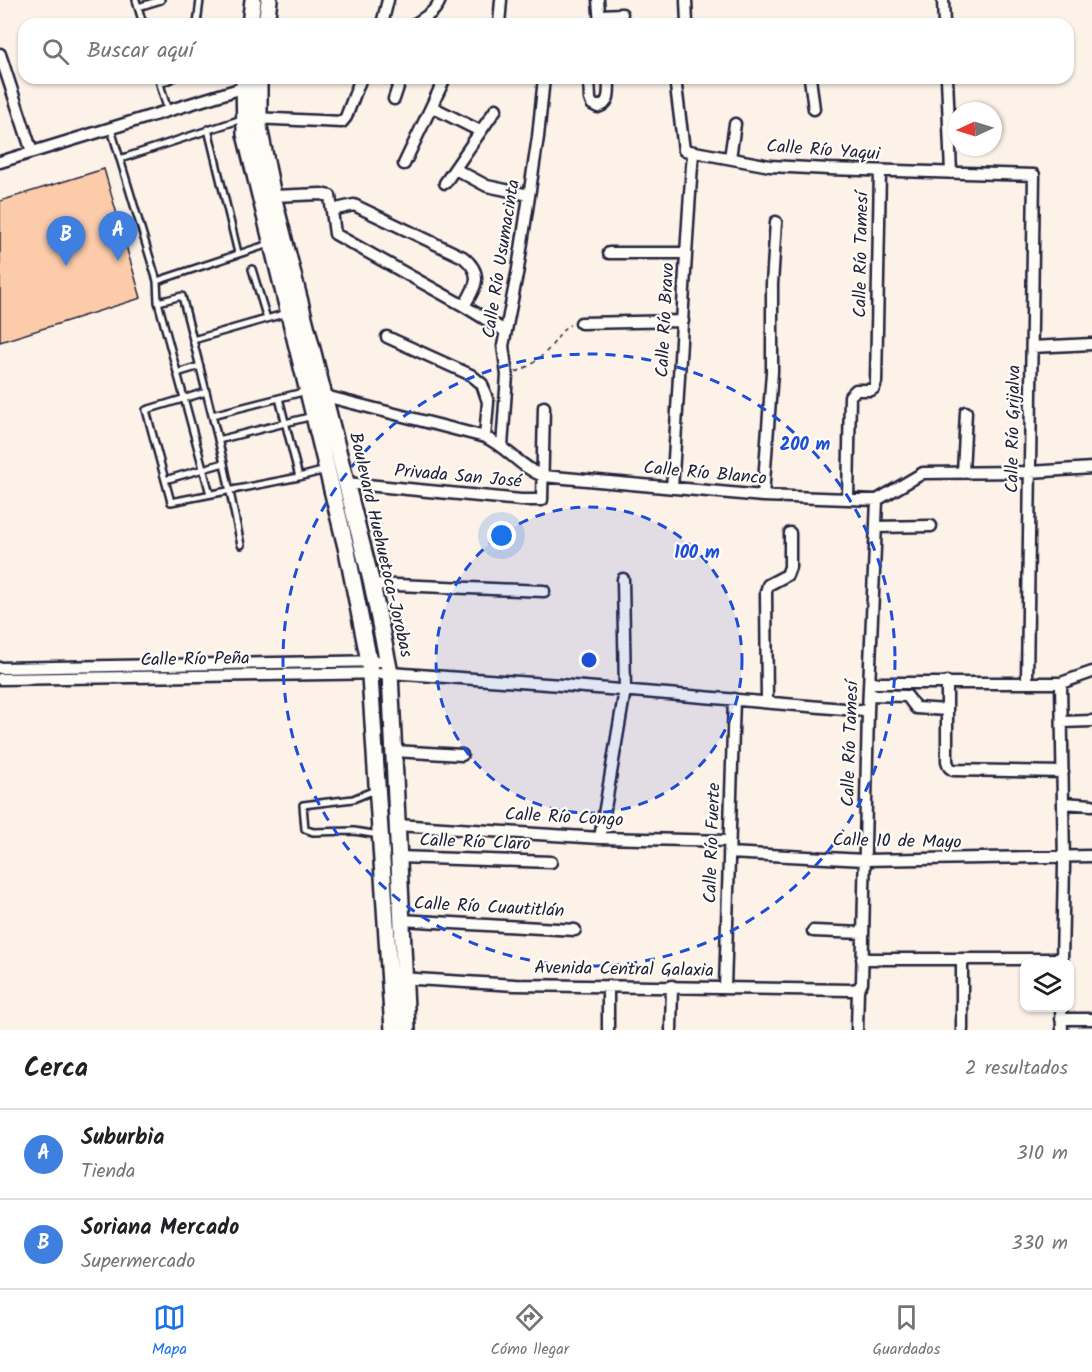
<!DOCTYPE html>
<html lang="es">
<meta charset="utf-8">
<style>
:root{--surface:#fff;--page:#f6f6f6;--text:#202124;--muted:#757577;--line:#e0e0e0;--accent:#1a73e8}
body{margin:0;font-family:Kalam,sans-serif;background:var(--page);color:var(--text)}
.controls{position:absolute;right:18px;bottom:18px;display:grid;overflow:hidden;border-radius:12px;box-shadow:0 2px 4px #0004}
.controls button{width:54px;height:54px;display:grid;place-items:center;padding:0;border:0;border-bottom:2px solid var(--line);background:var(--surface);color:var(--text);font:30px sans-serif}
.compass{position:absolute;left:948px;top:102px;width:54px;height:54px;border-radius:50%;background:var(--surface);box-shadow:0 2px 4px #0004;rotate:266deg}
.you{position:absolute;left:502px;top:536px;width:21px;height:21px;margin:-15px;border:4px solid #fff;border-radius:50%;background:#1a73e8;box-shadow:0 0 0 9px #1a73e833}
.badge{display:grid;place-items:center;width:39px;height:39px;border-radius:50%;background:var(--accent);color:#fff;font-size:20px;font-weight:700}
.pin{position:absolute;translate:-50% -50px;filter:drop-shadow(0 2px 3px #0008)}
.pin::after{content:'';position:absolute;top:32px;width:21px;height:18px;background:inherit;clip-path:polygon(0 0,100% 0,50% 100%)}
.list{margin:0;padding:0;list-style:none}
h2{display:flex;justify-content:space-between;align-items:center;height:78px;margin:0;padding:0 24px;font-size:26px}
h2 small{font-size:20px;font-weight:400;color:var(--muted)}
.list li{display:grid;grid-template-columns:39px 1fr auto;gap:18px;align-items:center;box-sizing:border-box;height:90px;padding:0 24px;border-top:2px solid var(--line)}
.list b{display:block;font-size:22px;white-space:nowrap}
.list p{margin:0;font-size:20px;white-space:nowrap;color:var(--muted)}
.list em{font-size:20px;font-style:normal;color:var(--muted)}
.icon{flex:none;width:33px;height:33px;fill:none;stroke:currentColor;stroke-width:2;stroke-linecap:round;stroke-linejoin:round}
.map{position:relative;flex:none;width:1092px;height:1030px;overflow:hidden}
.search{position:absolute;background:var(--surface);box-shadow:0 2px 4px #0004;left:18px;right:18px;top:18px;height:66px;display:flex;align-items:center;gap:15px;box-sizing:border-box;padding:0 21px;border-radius:18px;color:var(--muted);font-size:22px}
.sheet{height:258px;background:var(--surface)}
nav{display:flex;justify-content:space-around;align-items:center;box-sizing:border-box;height:84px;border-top:2px solid var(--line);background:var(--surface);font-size:16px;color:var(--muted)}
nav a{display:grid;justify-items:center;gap:3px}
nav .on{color:var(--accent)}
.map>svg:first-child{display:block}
.building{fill:#fbcbaa;stroke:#22223b;stroke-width:1.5}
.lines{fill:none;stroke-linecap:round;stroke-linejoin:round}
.service-casing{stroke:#22223b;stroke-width:10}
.minor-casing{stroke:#22223b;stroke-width:15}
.secondary-casing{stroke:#22223b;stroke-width:20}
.path{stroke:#22223b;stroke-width:1.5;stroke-dasharray:4.5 4.5;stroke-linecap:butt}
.service{stroke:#fdfcf7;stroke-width:5}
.minor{stroke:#fdfcf7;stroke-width:10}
.secondary{stroke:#fdfcf7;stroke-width:15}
.ring{fill:none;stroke:#1d4ed8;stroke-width:3;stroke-dasharray:10 8}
.labels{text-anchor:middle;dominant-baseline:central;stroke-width:4.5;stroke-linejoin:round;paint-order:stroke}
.street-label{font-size:18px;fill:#22223b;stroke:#fdfcf7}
.centre{fill:#1d4ed8;stroke:#fdfcf7;stroke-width:3}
.ring-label{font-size:18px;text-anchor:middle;font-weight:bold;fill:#1d4ed8;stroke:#fdfcf7;stroke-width:4.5;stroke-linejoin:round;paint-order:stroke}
</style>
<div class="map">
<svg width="1092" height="1030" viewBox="0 0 1092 1030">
<rect width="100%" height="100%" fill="#fdf2e8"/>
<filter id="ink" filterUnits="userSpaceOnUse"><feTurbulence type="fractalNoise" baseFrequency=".0167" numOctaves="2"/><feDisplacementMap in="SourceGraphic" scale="12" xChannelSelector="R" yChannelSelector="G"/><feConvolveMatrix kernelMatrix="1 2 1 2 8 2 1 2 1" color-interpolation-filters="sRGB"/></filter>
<g filter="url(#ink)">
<!-- building -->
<path class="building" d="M104 169 141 298 0 342V201Z"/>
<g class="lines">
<defs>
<path id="service" d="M136 0 143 24
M138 7 161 0
M197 24 200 0
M159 78 160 84 173 78
M160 84 168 111
M242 119 120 159 157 281 269 244
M111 129 120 159
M208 129 238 253
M252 269 267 319
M157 281 158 302
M193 340 287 313
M177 373 200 366
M206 392 146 410 165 480 224 463 182 296 158 302C175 366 193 430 210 494
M212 415 307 391
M218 440 313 416
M224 463 241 545
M299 477 326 470
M165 480 171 502 299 477 279 398
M375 790 353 799 303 805 305 829 313 832 354 831 379 835"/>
<path id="minor" d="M598 0 600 24
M686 0 687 24
M943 0 944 24
M600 15 622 14
M382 24 388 0
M415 24C425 17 436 12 440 0
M499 24 501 0
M0 54 32 152
M589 78 590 99 592 104 598 107C612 103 608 90 609 78
M675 78 684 150 770 166 828 169 1034 175 1027 682
M810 78 814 109
M947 78 951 173
M394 99 401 78
M432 107 480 131
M253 118 342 122 346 117 361 78
M730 158 735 124
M0 162 249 86
M404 164 445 78
M455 169 487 186 529 195
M445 183 496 109
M273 196 321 194 330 196 335 234 464 306C476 286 484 274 463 257L354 205 332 210
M609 253H685
M464 306 505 331
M581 323 683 321
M387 337 471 375 482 384 488 402 485 437
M1032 347 1092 344
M325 396 485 437C507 447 521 468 543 476L763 496 877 500 923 473 1030 472 1092 468
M502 447 507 375 503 346 518 269 538 137 544 78
M963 473 966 412
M346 483 521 500H542L544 407
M672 488C680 377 684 265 693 153
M763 496 772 372V284L776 222
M848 499 850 396 856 390H871L874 388 876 382 880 171
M876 527 931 526
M372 584 544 591
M0 668 386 661
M0 679 390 673 561 685 868 711
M947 682V761L949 767 953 770 1063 772
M870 683H1061L1092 672
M1061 683 1064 865 1062 962
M869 695 907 696 916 708 947 710
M767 702 766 592 768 585 787 575 790 567V533
M1062 722 1092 721
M394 751 462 755
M1063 803 1092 805
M397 825 600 838 729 841
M600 838 625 690 623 579
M729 853 864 860 1092 856
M398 857 551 862
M401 920 575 930
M813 931 863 933
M862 959H1062
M962 959V1030
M399 978 515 985 851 990 858 989
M725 988 734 699
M1061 1008 1062 1030
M1061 1019H1092
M608 1030V986
M671 1030 672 986
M857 1030 858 989 862 983 868 711 877 500"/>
<path id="secondary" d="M250 24 253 0
M266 24 269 0
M244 78 245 134 347 551 369 661 393 1030
M259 78V127L273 196 372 584 390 673 407 1030"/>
</defs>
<!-- service casing -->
<use href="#service" class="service-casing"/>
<!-- minor casing -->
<use href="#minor" class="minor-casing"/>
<!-- secondary casing -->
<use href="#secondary" class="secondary-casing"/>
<!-- path -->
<path class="path" d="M516 372C540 363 552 346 566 326L570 325"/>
<!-- service -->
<use href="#service" class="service"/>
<!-- minor -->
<use href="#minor" class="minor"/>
<!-- secondary -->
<use href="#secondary" class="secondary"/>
</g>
</g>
<!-- distance rings -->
<circle cx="589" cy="660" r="153" fill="#1d4ed8" fill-opacity=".12"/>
<g class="ring">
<circle cx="589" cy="660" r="153"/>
<circle cx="589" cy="660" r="306"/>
</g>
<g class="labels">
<!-- street labels -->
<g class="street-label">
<text transform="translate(823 151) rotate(4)">Calle Río Yaqui</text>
<text transform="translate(862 255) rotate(-89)">Calle Río Tamesí</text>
<text transform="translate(502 259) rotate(-81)">Calle Río Usumacinta</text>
<text transform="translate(666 320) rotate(-87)">Calle Río Bravo</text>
<text transform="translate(1014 429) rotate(-89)">Calle Río Grijalva</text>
<text transform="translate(705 474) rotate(5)">Calle Río Blanco</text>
<text transform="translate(458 477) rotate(5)">Privada San José</text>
<text transform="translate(380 545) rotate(77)">Boulevard Huehuetoca-Jorobas</text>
<text transform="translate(195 660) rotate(-1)">Calle Río Peña</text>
<text transform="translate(851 744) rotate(-88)">Calle Río Tamesí</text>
<text transform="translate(564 818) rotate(3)">Calle Río Congo</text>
<text transform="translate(897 842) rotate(1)">Calle 10 de Mayo</text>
<text transform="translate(475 843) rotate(2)">Calle Río Claro</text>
<text transform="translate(713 843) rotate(-88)">Calle Río Fuerte</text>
<text transform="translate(489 908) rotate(3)">Calle Río Cuautitlán</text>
<text transform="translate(624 970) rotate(1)">Avenida Central Galaxia</text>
</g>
</g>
<circle cx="589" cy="660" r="9" class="centre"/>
<g class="ring-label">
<text x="805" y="450">200 m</text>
<text x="697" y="558">100 m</text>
</g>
</svg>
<div class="controls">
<button><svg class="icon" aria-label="layers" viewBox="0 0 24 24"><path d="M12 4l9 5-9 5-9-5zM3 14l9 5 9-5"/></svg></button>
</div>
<svg class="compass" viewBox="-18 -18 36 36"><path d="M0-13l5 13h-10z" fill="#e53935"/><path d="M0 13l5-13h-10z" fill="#757577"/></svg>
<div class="you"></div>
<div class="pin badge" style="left:118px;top:261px;background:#3f7fe0">A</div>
<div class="pin badge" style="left:66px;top:266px;background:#3f7fe0">B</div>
<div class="search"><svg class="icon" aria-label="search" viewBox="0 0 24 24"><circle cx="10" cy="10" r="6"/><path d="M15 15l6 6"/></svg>Buscar aquí</div>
</div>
<section class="sheet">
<h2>Cerca<small>2 resultados</small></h2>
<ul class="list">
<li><span class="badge" style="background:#3f7fe0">A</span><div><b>Suburbia</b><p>Tienda</p></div><em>310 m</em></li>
<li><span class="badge" style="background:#3f7fe0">B</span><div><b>Soriana Mercado</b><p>Supermercado</p></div><em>330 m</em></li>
</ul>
</section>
<nav>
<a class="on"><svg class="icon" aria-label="map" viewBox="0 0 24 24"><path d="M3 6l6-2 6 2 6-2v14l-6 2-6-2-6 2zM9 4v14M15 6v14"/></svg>Mapa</a>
<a><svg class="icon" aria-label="directions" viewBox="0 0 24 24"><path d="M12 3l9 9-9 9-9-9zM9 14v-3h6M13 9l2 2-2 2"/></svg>Cómo llegar</a>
<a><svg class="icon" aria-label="saved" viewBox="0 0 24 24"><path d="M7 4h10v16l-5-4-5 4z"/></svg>Guardados</a>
</nav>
